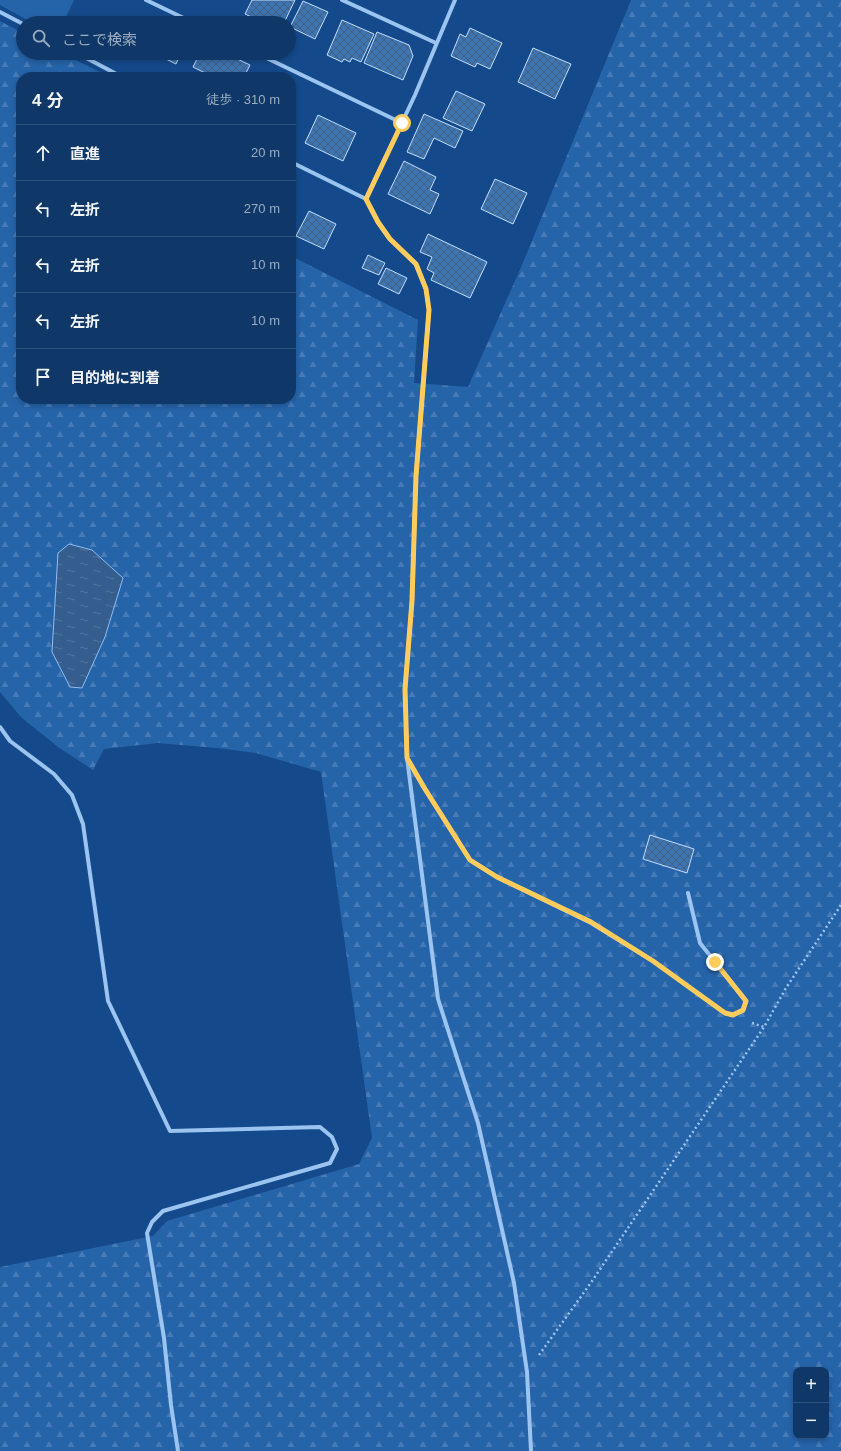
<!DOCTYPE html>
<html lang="ja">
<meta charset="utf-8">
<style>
:root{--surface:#0f3868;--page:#183f6e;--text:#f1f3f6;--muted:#9bacc0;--line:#2f527c}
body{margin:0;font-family:Helvetica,"Noto Sans JP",sans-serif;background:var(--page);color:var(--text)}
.controls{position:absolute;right:12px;bottom:12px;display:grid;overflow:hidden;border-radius:8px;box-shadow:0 2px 6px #0003}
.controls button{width:36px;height:36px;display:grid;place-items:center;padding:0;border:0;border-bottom:1px solid var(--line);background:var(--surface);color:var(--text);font:20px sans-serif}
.stop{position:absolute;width:12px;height:12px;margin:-9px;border:3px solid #ffcc5b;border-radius:50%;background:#fff}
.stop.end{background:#ffcc5b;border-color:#fff;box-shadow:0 1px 4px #0008}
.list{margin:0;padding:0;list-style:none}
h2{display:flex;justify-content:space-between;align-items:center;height:52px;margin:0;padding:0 16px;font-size:17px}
h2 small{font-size:13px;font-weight:400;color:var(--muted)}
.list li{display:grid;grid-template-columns:26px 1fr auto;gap:12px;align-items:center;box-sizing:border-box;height:56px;padding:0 16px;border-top:1px solid var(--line)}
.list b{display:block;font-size:15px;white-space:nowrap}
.list em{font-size:13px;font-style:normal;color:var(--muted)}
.icon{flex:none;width:22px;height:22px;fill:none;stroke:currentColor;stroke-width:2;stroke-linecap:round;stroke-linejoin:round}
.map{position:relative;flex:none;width:841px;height:1451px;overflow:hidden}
.search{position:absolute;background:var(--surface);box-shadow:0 2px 6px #0003;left:16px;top:16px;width:280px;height:44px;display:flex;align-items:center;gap:10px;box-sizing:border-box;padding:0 14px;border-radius:22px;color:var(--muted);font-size:15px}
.panel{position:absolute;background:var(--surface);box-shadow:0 2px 6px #0003;left:16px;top:72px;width:280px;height:332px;border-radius:16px}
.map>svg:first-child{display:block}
.forest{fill:url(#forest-firs);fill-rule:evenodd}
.green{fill:#2664aa}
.water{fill:url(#water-ripples);stroke:#8ebff3}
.building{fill:url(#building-cross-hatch);stroke:#c3defb}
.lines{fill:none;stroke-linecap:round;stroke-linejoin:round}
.path{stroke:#9cc4f0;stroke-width:2.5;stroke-dasharray:2 3;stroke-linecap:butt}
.minor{stroke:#9cc4f0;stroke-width:4}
.route{stroke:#ffcc5b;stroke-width:5}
</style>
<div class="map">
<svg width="841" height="1451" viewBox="0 0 841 1451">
<defs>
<pattern id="forest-firs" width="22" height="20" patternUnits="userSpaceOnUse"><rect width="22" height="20" fill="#2664aa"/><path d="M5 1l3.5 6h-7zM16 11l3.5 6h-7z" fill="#477bb7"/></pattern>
<pattern id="water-ripples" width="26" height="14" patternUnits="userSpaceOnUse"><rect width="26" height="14" fill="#355d8d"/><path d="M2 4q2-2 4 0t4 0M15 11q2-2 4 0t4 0" fill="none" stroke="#53759e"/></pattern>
<pattern id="building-cross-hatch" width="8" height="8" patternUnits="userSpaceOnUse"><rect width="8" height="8" fill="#3d74b4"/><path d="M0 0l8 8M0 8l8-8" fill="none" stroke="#455e7b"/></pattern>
</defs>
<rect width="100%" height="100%" fill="#144a8b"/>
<!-- forest -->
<path class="forest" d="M631 0H841V1451H0V1267L153 1236 167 1221 359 1164 372 1138 321 772 256 753 217 748 158 743 104 749 93 770 58 747 21 717 0 692V21L23 33V53H62L109 77H21V399H291V256L418 320 414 383 468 387 522 265ZM796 1370H826V1436H796Z"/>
<!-- green -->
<path class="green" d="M0 0H74L63 23H33L0 5Z"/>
<!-- water -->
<path class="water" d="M69 544 92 550 123 578 105 637 82 688 70 687 52 652 58 553Z"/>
<!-- building -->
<path class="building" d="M252 0H295L284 23H278L267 18 264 23 245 14Z
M303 1 328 12 315 39 290 27Z
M144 17 157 23H141Z
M342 20 374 34 361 62 352 58 350 62 344 59 342 62 327 55Z
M470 28 502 43 490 69 477 63 475 67 451 56 460 34 466 37Z
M377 32 409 45 413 56 403 80 364 63Z
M533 48 571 64 555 99 518 82Z
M154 53H181L176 64Z
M200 53H225L250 65 244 77H213L193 67Z
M456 91 485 104 472 131 443 118Z
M424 114 463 131 455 148 434 138 424 159 407 152Z
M318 115 356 133 343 161 305 143Z
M404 161 436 177 430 190 439 194 430 214 388 194Z
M495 179 527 193 513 224 481 209Z
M309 211 336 224 324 249 296 236Z
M428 234 487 262 470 298 431 280 434 273 427 269 432 257 420 252Z
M368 255 385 263 379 275 362 268Z
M386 268 407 278 399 294 378 284Z
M650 835 694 849 687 873 643 859Z"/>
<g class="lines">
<!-- path -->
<path class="path" d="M752 1023 764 1027
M539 1355 590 1284 764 1027 786 988 841 905"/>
<!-- minor -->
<path class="minor" d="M146 0 194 23
M342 0 436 43
M0 12 23 24
M77 53 122 77
M256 53 402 123
M291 162 366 199 378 222 390 239 416 264 426 289 429 310 416 476 412 601 405 689 407 758 438 999 478 1123 514 1283 527 1372 531 1451
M366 199 415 95 455 0
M0 727 10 741 54 774 72 795 83 824 108 1001 170 1131 320 1127 332 1137 337 1149 330 1163 163 1211 152 1222 147 1233 164 1338 171 1405 178 1451
M408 760 425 789 470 860 497 877 591 923 653 961 725 1013 733 1015 743 1011 746 1001 700 943 688 893"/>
</g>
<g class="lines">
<!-- route -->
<path class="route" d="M402 123 366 199 378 222 390 239 416 264 426 289 429 310 416 476 412 601 405 689 407 758 425 789 470 860 497 877 591 922 653 961 725 1013 733 1015 743 1010 746 1001 715 962"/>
</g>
</svg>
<div class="controls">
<button>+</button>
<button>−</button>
</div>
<div class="stop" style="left:402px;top:123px"></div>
<div class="stop end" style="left:715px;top:962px"></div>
<div class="search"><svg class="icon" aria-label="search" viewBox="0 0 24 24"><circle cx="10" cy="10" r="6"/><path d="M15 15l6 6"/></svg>ここで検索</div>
<section class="panel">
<h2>4 分<small>徒歩 · 310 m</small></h2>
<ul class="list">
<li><svg class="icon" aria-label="ahead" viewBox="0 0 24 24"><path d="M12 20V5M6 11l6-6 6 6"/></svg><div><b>直進</b></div><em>20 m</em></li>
<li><svg class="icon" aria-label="left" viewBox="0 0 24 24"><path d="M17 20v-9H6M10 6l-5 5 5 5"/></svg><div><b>左折</b></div><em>270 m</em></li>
<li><svg class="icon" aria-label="left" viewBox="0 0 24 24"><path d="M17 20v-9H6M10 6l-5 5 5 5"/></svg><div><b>左折</b></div><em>10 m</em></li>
<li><svg class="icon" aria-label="left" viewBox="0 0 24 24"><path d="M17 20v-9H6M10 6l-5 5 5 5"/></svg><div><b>左折</b></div><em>10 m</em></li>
<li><svg class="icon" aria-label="arrive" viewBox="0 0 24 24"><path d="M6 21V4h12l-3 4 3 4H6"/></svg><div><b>目的地に到着</b></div></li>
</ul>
</section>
</div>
